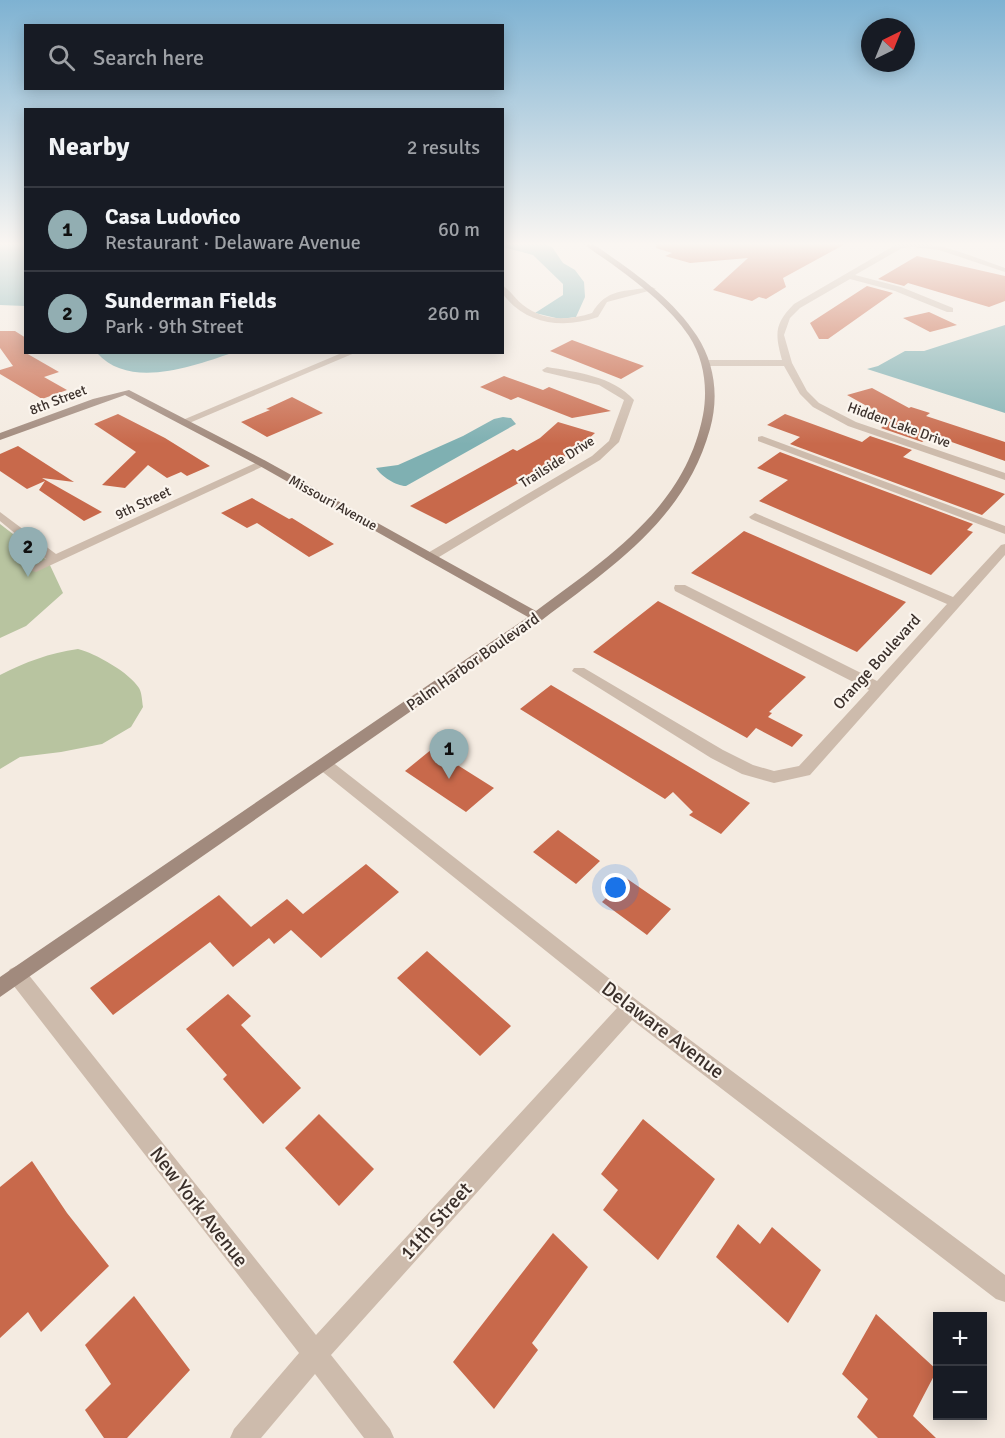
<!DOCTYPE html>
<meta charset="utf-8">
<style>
:root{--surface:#171b24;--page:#242831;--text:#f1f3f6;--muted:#9ea1a6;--line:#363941;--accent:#92aeb2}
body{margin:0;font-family:Signika,sans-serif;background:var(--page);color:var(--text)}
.controls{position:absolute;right:18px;bottom:18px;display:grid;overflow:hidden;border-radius:0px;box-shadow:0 3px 15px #0003}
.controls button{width:54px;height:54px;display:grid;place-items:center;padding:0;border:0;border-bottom:2px solid var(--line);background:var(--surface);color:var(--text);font:30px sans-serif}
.compass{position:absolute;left:861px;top:18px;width:54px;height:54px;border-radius:50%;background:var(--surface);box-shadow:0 3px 15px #0003;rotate:43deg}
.you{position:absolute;left:616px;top:888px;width:21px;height:21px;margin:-15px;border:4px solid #fff;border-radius:50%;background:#1a73e8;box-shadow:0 0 0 9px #1a73e833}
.badge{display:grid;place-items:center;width:39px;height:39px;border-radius:50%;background:var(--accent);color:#111;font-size:20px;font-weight:700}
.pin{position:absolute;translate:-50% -50px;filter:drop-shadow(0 2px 3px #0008)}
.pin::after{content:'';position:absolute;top:32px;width:21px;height:18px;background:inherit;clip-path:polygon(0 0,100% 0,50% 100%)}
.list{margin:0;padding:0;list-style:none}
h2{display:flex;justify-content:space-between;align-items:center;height:78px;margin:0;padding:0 24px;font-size:26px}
h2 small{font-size:20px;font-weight:400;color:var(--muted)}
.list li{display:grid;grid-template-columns:39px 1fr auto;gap:18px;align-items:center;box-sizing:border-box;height:84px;padding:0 24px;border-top:2px solid var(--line)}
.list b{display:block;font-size:22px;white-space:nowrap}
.list p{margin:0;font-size:20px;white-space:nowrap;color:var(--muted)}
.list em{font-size:20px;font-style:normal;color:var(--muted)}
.icon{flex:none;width:33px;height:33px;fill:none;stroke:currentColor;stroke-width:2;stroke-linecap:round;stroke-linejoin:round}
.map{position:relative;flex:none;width:1005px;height:1438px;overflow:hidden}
.search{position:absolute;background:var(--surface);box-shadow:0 3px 15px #0003;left:24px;top:24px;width:480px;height:66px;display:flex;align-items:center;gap:15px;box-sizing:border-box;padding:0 21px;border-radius:0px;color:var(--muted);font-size:22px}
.panel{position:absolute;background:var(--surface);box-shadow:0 3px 15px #0003;left:24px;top:108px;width:480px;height:246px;border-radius:0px}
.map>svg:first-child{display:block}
.green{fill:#b8c4a0}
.water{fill:#7fb0b2}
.building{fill:#c8694b}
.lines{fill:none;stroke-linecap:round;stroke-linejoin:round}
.street{fill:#cdbbac;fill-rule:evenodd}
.secondary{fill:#a18a7d;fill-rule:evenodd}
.labels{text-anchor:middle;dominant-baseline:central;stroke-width:4.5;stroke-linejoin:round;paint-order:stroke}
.far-street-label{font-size:14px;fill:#3b302b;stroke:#fbf5ee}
.street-label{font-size:16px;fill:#3b302b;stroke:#fbf5ee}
.near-street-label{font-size:20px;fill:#3b302b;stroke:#fbf5ee}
</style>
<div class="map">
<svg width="1005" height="1438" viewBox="0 0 1005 1438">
<rect width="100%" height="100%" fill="#f4ebe1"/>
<!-- green -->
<path class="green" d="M0 524 48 561 63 593 26 626 0 638Z
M78 649C95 653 130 673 139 688 142 693 142 701 143 707L131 727 102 744 61 752 20 757 0 769V675C26 662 49 653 78 649Z"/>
<!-- water -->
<path class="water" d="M0 243H25V306L0 305Z
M502 243H541L552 247 563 263 575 270 584 282 585 297 576 317 560 319 535 313 563 295V284L533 255 503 247Z
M1005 325V413L867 369 878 366 905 351H924Z
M97 353H232C193 366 130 390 97 353Z
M503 417 511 418 516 424 406 486C396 486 381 476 376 468L398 465 463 436 494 419Z"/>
<!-- building -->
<path class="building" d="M657 243H847L783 278 786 287 766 299 759 297 752 301 713 290 748 258 690 263 665 256 672 253 656 248Z
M917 256 1005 276V301L989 307 908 283 904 286 878 279Z
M867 286 893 293 828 339H819L810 323Z
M929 312 957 325 930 332 903 318Z
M0 331H15L26 338V353L59 372 44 377 67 390 42 399 0 374V370L13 366 0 348Z
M572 340 602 351 644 366 621 379 550 351Z
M504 376 543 390 549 387 611 411 572 418 518 397 511 400 480 387Z
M872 388 909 408 911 407 930 413 926 416 1005 442V461L932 435 922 442 881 428 892 420 847 395Z
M292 397 323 413 267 437 241 422 270 410 266 409Z
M118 414 165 438 210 466 187 476 181 472 167 478 148 465 125 488 102 485 136 452 94 424Z
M785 414 862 442 870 436 912 450 903 457 1005 494 982 515 790 444 800 437 767 425Z
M558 422 595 433 575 451 446 524 410 506 513 449 517 451 540 438Z
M18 446 74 482 42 478 102 512 84 521 39 490 45 481 27 489 0 471V454Z
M780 452 973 524 967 530 973 532 931 575 759 501 788 480 757 468Z
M252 498 289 519 292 518 334 544 309 557 257 523 247 528 221 513Z
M744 531 830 569 906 602 857 652 691 573Z
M658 601 806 677 769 712 772 713 768 717 803 735 792 747 756 728 747 738 593 652Z
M551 685 607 718 750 803 721 834 689 815 693 812 673 792 665 799 520 709Z
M432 749 494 788 466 812 405 771Z
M558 830 600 861 576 884 533 852Z
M366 864 399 892 321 958 291 930 274 944 269 938 233 967 210 942 113 1015 90 988 219 895 251 927 287 899 303 914Z
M626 878 671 909 647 935 602 902Z
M427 951 511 1026 480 1056 397 978Z
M228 994 251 1016 241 1025 301 1088 263 1124 223 1079 227 1075 186 1029Z
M319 1114 374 1169 339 1206 285 1148Z
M643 1119 715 1179 658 1260 603 1210 618 1190 601 1174Z
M32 1161 67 1213 109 1266 41 1332 28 1312 0 1338V1187Z
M738 1224 760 1244 772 1227 821 1270 788 1323 716 1257Z
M553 1233 588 1267 532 1343 538 1350 494 1409 453 1362Z
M134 1296 190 1370 127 1438H104L85 1410 111 1384 85 1345Z
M876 1314 937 1370 913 1416 936 1438H878L857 1417 868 1399 842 1374Z"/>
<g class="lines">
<!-- street -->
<path class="street" d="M917 243C948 245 976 258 1005 268V272L939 250 913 247 902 248 855 275 901 287 953 308V312H947L895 291 850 279 800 308 790 318 784 335 792 363 807 391 819 403 856 422 1005 473V480L848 426 813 407 800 394 784 366H707L702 363 707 360H782C775 334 774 324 794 304L897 244Z
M502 285C510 290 515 299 523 305 543 321 568 321 592 313 607 288 624 292 652 287L656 289 607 302 598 317C563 329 526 325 502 293Z
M344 352H357L187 424 178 422Z
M547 367C576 372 613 376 634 400L619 442 600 460 434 560H426L424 557 426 554 592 456 609 441 624 400 599 385 544 372 542 370Z
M762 436 1005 526V534L758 441V437Z
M262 460 266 461V465L36 572 32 571 30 568 46 559 0 521V512L56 554Z
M755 513 953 597 1001 545 1005 544V555L810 775 774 783 742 774 711 758 572 671 574 668H584L723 750 753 765 774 771 799 766 869 690 675 591 674 588 675 585H685L877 681 947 604 751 519 749 517Z
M325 759 331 761 638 1001 1005 1275V1302L996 1299 632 1020 331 1355 390 1429 394 1438H364L315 1374 261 1438H230L234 1429 299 1353 10 981 7 975 10 969 17 966 24 969 316 1335 617 1008 319 769 317 765 319 761Z"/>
<!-- secondary -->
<path class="secondary" d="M583 243H592C630 270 671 296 697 336 715 364 719 397 710 429 685 519 613 566 542 620L0 997V977L528 617 258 465 125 395 0 440V433L93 399 129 390 266 461 536 611C607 558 685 508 703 415 708 388 704 359 689 336 670 308 643 287 616 267 606 259 593 252 583 243Z"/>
</g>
<!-- sky -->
<linearGradient id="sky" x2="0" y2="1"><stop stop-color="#7eb2d2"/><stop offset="0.55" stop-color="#faf6f2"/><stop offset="1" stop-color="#faf6f2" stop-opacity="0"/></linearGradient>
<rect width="1005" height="444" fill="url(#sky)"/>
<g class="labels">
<!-- far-street labels -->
<g class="far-street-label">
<text transform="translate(58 400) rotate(-21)">8th Street</text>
<text transform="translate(899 425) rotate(20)">Hidden Lake Drive</text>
<text transform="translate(557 462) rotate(-32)">Trailside Drive</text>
<text transform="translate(143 503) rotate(-25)">9th Street</text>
<text transform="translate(333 503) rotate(29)">Missouri Avenue</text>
</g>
<!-- street labels -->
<g class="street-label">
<text transform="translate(473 662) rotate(-35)">Palm Harbor Boulevard</text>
<text transform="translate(877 662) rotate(-48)">Orange Boulevard</text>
</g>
<!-- near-street labels -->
<g class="near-street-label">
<text transform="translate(663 1030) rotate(37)">Delaware Avenue</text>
<text transform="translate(199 1207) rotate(52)">New York Avenue</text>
<text transform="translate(436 1221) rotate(-48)">11th Street</text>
</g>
</g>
</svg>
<div class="controls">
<button>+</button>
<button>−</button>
</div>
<svg class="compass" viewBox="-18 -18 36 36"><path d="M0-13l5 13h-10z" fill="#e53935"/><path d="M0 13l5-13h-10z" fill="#9ea1a6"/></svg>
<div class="you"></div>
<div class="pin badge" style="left:449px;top:779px">1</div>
<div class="pin badge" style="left:28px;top:577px">2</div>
<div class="search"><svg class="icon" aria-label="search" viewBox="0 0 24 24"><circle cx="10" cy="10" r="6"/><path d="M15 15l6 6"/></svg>Search here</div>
<section class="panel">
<h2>Nearby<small>2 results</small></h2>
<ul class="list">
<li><span class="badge">1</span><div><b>Casa Ludovico</b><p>Restaurant · Delaware Avenue</p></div><em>60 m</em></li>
<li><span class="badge">2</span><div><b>Sunderman Fields</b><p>Park · 9th Street</p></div><em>260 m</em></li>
</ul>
</section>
</div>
